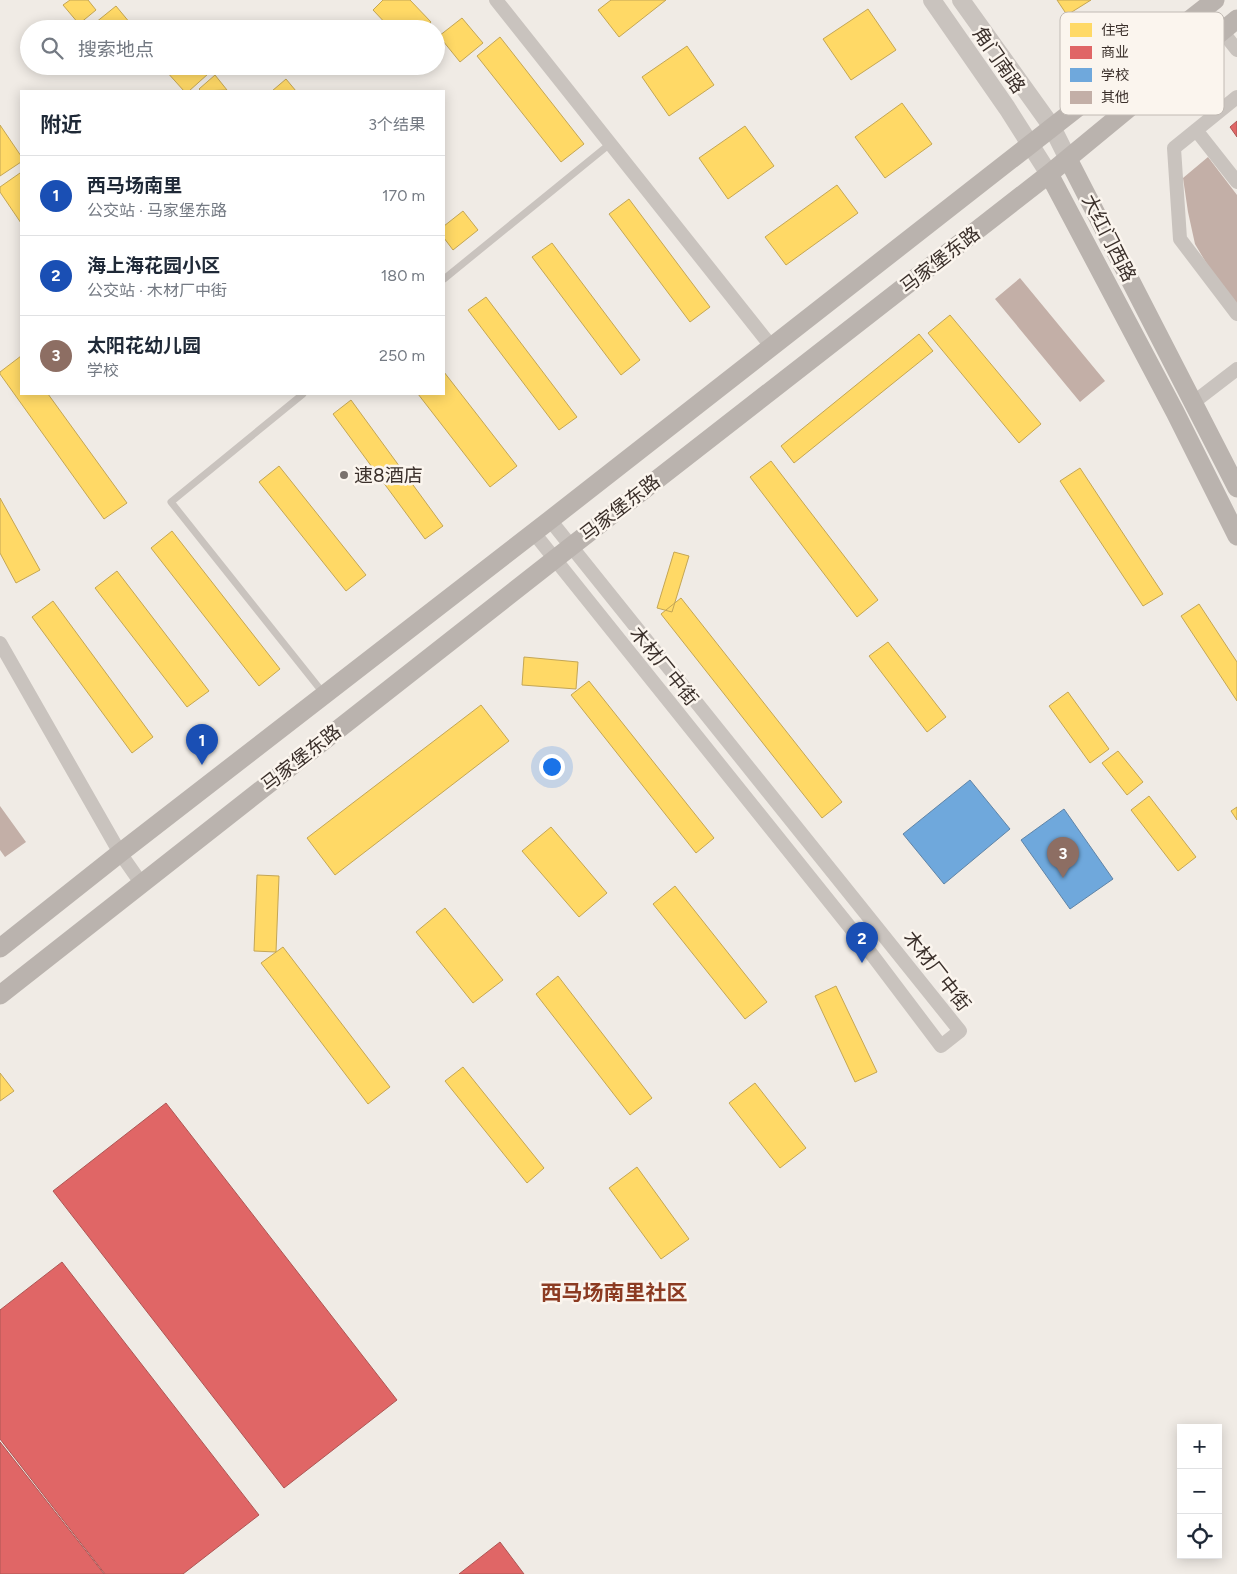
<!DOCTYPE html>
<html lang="zh">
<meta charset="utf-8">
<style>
:root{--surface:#fff;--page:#f6f6f7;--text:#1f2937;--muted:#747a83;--line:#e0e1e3;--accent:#2563eb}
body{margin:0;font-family:Figtree,"Noto Sans SC",sans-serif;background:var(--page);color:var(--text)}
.controls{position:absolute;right:15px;bottom:15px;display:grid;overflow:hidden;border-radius:0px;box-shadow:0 2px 12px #0003}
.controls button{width:45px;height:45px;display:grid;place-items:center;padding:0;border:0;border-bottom:1px solid var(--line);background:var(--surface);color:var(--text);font:25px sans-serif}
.you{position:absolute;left:551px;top:766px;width:18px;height:18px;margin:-12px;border:4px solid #fff;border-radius:50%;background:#1a73e8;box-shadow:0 0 0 8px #1a73e833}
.badge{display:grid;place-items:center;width:32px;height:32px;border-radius:50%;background:var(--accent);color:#fff;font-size:16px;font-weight:700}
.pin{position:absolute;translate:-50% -41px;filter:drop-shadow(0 1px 2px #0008)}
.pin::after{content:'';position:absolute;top:26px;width:18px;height:15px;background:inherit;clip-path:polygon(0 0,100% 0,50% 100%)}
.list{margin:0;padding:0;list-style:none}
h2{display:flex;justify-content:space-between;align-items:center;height:65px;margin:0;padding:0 20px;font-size:21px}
h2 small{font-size:16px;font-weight:400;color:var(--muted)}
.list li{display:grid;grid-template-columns:32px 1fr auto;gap:15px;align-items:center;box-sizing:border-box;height:80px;padding:0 20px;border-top:1px solid var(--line)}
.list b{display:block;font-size:19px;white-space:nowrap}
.list p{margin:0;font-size:16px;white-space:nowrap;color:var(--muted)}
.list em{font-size:16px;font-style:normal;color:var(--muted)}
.icon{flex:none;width:28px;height:28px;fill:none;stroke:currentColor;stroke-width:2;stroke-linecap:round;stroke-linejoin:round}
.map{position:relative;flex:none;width:1237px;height:1574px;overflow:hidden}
.search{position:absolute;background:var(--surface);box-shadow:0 2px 12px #0003;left:20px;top:20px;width:425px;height:55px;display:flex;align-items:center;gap:12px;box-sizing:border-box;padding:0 18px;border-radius:28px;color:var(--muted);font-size:19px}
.panel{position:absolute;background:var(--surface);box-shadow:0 2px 12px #0003;left:20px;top:90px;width:425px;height:305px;border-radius:0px}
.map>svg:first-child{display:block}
.homes{fill:#ffd966;stroke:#c4a654}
.shops{fill:#e06666;stroke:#ae5654}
.schools{fill:#6fa8dc;stroke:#5f84a7}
.building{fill:#c3afa7}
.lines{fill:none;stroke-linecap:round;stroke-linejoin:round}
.service{stroke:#c9c3be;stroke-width:7}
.minor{stroke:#c9c3be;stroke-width:14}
.tertiary{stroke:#c9c3be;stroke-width:18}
.secondary{stroke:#bab3ae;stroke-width:19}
.poi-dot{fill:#7a716c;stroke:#fbf5ee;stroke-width:2}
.labels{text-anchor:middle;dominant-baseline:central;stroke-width:5;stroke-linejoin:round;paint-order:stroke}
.street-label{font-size:19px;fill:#3b302b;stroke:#fbf5ee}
.poi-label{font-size:19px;fill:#3b302b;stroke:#fbf5ee;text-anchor:start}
.quarter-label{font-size:21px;font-weight:bold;fill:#8c3b22;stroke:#fbf5ee}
.key{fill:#fbf5ee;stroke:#c1bab4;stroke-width:1}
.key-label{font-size:14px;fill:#3b302b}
</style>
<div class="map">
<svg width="1237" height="1574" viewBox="0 0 1237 1574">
<rect width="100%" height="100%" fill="#f0ebe5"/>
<!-- homes -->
<path class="homes" d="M70 0H88L96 10 79 24 63 5Z
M383 0H410L431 22 425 29H391L373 10Z
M611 0H666L619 37 598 10Z
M1057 0H1091L1067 15Z
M116 6 135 29H100L95 23Z
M868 9 896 50 851 80 823 39Z
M462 18 483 43 460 62 439 36Z
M500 37 584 144 561 162 477 56Z
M687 46 714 85 669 116 642 77Z
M171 66H201L208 74 189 91H184L166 71Z
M215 75 227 90 201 91 199 89Z
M286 79 296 91H272Z
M902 103 932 144 885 178 855 137Z
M0 125 21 156V162L0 176Z
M745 126 774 166 728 199 699 158Z
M20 173 21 175V223L0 192V187Z
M837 185 858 213 786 265 765 237Z
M629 199 710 307 690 322 609 214Z
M463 211 478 230 453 250 444 238V226Z
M552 243 640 360 621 375 532 257Z
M486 297 577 417 559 430 468 310Z
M950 315 1041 424 1019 443 928 333Z
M919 334 933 351 794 463 781 446Z
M21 356V394H48L127 503 104 519 0 374V372Z
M444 372 517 466 490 487 418 394H444Z
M351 400 443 526 425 539 333 414Z
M771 461 878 600 857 617 750 477Z
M279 466 366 575 346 591 259 482Z
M1080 468 1163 594 1143 606 1060 481Z
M0 498 40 570 16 583 0 553Z
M172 531 280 669 259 686 151 548Z
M674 552 689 556 672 612 657 608Z
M117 571 209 691 187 707 95 588Z
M681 598 842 802 822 818 661 614Z
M53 601 153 737 132 753 32 617Z
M1199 604 1237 662V701L1181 616Z
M888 642 946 717 927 732 869 656Z
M524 657 578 662 576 689 522 685Z
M589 681 714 838 696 853 571 695Z
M1068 692 1109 749 1090 763 1049 706Z
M481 705 509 741 335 875 307 838Z
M1118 751 1143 782 1127 795 1102 763Z
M1149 796 1196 857 1178 871 1131 810Z
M1237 807V820L1231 811Z
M551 827 607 893 579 917 522 851Z
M257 875 279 876 276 952 254 951Z
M675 886 767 1002 745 1019 653 904Z
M445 908 503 980 473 1003 416 932Z
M283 947 390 1087 368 1104 261 963Z
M558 976 652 1098 630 1115 536 994Z
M836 986 877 1072 855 1082 815 996Z
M463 1067 544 1168 527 1183 445 1081Z
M0 1073 14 1091 0 1101Z
M755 1083 806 1148 780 1168 729 1103Z
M637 1167 689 1239 661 1259 609 1188Z"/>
<!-- shops -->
<path class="shops" d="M1237 121V137L1230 127Z
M166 1103 397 1400 284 1488 53 1191Z
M62 1262 259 1515 183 1574H105L0 1439V1310Z
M0 1442 104 1574H0Z
M500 1542 524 1574H459Z"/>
<!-- schools -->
<path class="schools" d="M970 780 1010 829 944 884 903 834Z
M1064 809 1113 879 1070 909 1021 840Z"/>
<!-- building -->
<path class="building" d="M1208 157 1237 195V305L1217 281 1195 244 1188 212 1183 178Z
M1020 278 1105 381 1080 402 995 299Z
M0 806 26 842 5 857 0 850Z"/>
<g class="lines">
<!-- service -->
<path class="service" d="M444 279 611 143
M303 394 171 502 324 694"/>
<!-- minor -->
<path class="minor" d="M496 0 771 346
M1222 31 1237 50
M1237 97 1174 148 1180 239 1237 314
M1196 130 1237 182
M1194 402 1237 369
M534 533 873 956 941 1046 960 1031 550 520
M0 643 120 853 141 883"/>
<!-- tertiary -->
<path class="tertiary" d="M932 0 1007 108 1049 174
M961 0 1052 127 1068 159"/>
<!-- secondary -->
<path class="secondary" d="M1068 159 1237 488
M1049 174 1175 412 1237 536
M0 948 120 853 550 520 1215 0
M0 995 555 559 1049 174 1237 19"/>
</g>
<!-- markers -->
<circle class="poi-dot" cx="344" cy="475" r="5"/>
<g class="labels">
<!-- street labels -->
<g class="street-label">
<text transform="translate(999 60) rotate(55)">角门南路</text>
<text transform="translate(1109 238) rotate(63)">大红门西路</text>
<text transform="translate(940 260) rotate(-38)">马家堡东路</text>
<text transform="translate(620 508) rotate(-38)">马家堡东路</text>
<text transform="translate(664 666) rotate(51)">木材厂中街</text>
<text transform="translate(301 758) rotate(-38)">马家堡东路</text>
<text transform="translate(937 971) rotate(52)">木材厂中街</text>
</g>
<!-- poi labels -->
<g class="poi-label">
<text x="354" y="475">速8酒店</text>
</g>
<!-- quarter labels -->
<g class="quarter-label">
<text x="614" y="1292">西马场南里社区</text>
</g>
</g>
<!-- legend -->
<rect x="1060" y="12" width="164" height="103" rx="8" class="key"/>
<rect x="1070" y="23" width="22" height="14" fill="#ffd966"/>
<rect x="1070" y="46" width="22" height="13" fill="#e06666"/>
<rect x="1070" y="68" width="22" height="14" fill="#6fa8dc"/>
<rect x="1070" y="91" width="22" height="13" fill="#c3afa7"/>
<g class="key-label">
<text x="1101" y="35">住宅</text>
<text x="1101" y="57">商业</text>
<text x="1101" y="80">学校</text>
<text x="1101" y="102">其他</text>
</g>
</svg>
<div class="controls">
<button>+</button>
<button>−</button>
<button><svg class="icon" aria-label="locate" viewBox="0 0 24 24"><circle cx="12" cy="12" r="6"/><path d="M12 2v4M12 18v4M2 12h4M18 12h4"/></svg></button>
</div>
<div class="you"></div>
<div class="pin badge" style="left:202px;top:765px;background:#1a4fb4">1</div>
<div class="pin badge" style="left:862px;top:963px;background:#1a4fb4">2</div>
<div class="pin badge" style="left:1063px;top:878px;background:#8d6e63">3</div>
<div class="search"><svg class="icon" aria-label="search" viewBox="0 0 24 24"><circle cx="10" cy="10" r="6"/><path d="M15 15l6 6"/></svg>搜索地点</div>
<section class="panel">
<h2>附近<small>3个结果</small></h2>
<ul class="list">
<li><span class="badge" style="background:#1a4fb4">1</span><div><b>西马场南里</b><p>公交站 · 马家堡东路</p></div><em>170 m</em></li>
<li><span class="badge" style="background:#1a4fb4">2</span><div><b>海上海花园小区</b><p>公交站 · 木材厂中街</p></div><em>180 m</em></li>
<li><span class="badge" style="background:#8d6e63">3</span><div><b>太阳花幼儿园</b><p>学校</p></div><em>250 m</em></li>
</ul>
</section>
</div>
